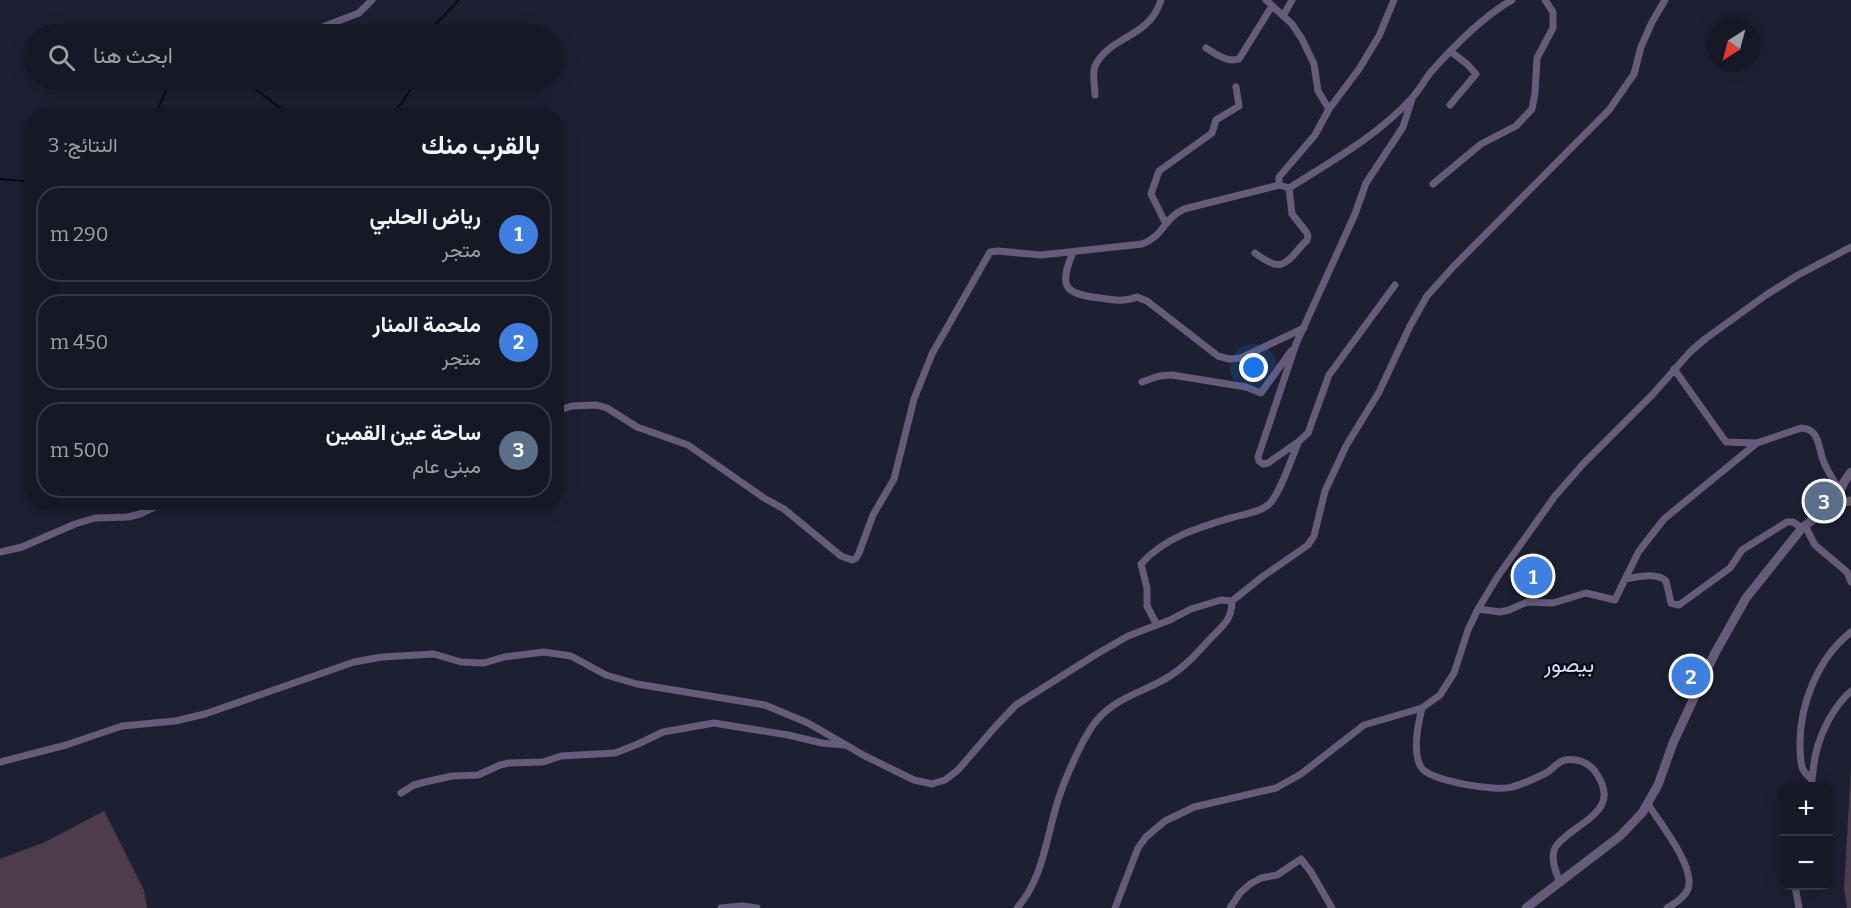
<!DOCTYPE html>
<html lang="ar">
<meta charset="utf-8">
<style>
:root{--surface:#161826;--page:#232532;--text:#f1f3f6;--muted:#9ea0a7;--line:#353743;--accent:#7c3aed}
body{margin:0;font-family:Bitter,Vazirmatn,serif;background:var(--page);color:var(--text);direction:rtl}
.controls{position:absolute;right:18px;bottom:18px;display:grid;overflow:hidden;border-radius:12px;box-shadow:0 3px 15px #0003}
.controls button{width:54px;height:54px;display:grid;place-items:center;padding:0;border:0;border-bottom:2px solid var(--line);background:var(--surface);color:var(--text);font:30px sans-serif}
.compass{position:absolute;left:1707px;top:18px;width:54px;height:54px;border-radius:50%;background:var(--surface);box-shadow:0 3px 15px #0003;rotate:216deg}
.you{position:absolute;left:1254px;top:368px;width:21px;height:21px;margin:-15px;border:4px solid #fff;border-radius:50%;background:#1a73e8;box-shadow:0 0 0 9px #1a73e833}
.badge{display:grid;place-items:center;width:39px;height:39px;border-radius:50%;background:var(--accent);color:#fff;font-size:20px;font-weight:700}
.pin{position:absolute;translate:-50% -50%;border:3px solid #fff;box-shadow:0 2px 6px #0006}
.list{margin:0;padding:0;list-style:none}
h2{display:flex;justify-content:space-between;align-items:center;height:78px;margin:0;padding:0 24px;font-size:26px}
h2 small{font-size:20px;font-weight:400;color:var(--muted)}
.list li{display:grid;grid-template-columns:39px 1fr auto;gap:18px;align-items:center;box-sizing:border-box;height:96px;margin:0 12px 12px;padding:0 12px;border:2px solid var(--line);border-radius:24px}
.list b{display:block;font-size:22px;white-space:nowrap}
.list p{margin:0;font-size:20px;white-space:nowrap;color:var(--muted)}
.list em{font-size:20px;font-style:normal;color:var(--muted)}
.icon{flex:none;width:33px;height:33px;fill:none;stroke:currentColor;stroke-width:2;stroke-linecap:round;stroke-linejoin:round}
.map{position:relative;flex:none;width:1851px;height:908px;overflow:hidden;direction:ltr}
.search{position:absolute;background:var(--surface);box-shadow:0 3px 15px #0003;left:24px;top:24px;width:540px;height:66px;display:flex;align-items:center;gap:15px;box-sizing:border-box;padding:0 21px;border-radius:33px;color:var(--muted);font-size:22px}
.panel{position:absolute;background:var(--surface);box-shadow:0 3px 15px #0003;left:24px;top:108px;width:540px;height:402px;border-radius:24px;direction:rtl}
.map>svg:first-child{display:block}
.green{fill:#4e3c4b}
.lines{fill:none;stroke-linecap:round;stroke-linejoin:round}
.stream{stroke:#000f15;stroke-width:2}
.minor{stroke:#675b7a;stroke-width:7}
.tertiary{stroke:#675b7a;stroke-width:9}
.labels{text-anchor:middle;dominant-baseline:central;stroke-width:4.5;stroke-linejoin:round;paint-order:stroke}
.quarter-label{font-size:22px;fill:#d6dcf6;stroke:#090b13}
</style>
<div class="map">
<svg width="1851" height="908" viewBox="0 0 1851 908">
<rect width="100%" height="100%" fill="#1d2033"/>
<!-- green -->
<path class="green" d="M1851 768V908H1847L1844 888Z
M104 811 144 890 147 908H0V859L45 842Z"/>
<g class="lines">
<!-- stream -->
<path class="stream" d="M428 34 430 30 459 0
M243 80 291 116
M152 116 158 109 170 80
M389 116 402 103 416 80
M0 179 32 182"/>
<!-- minor -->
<path class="minor" d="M1266 0 1292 24 1302 39 1314 64 1318 91 1329 109
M1394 0 1379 36 1359 69 1329 109 1315 135 1279 177V185L1289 188C1332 161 1377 136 1411 99 1419 91 1424 81 1430 73 1453 47 1482 17 1512 0
M1283 16 1292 0
M320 28 359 13 372 0
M1206 48C1216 54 1227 63 1239 59L1272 6
M1450 51 1467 64 1476 74 1450 105
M1095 95C1095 87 1092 73 1095 66 1110 35 1149 39 1161 0
M1433 184 1481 144 1516 126 1532 109 1535 93 1537 58 1553 28V12L1545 0
M1166 224 1151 194 1159 171 1212 133 1216 120 1239 106 1236 87
M1073 252C1059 286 1063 294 1100 298 1113 300 1124 302 1137 297L1147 301 1218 356 1229 359 1241 358 1304 328
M1255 253C1284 275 1285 263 1307 240L1308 236 1307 233 1292 214 1289 188
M1395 285 1329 375 1308 433 1298 442 1268 463 1263 464 1259 461 1258 457 1296 344 1355 214 1366 183 1403 127 1412 99
M1674 369 1726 442 1757 443 1801 428C1820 429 1818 447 1823 460 1827 471 1834 481 1840 490
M1142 382 1159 376 1172 375 1246 387 1261 393 1291 351
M556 411 572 406 597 405 607 408 637 427 688 445 764 498 784 509 841 556 852 560 856 558 859 553 873 515 894 479 914 399 932 354 990 252 998 251 1041 255 1142 244C1164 236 1163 219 1184 209L1279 185
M1805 526 1815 545 1847 572 1851 582
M0 552 22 547 75 524 95 518 128 517 140 514 165 502
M1625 579 1639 551 1664 519 1757 443
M1478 609 1500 612 1509 610 1527 602 1553 603 1586 593 1615 600 1625 579C1637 577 1657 572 1666 581L1671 603 1679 605 1730 568 1742 550 1787 522H1793L1802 528
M1157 625 1147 606V588L1141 564C1165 537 1200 527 1234 517 1245 514 1260 512 1268 505 1279 497 1292 457 1298 443
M1422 708C1418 725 1412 751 1421 767 1428 781 1497 792 1512 787 1523 784 1536 778 1546 773 1553 769 1557 762 1565 760 1576 758 1587 762 1594 770 1621 806 1589 817 1565 837 1560 842 1555 845 1554 851 1551 861 1556 873 1560 882
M0 762 66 745 122 726 175 721 205 714 354 662 382 657 434 654 461 662 484 663 504 657 544 652 571 656 606 675 637 684 765 705 808 723 865 756 914 780 932 784 945 780 958 770 995 727 1016 705 1095 655 1128 636 1170 620 1191 609 1221 600 1232 601
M1812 779C1799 770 1801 762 1800 747 1799 705 1818 658 1851 632
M1811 786C1813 776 1813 764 1816 753 1821 731 1834 706 1851 691
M401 793 414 785 425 782 452 776 478 775 500 765 509 763 543 762 561 756 615 753 638 744 663 732 714 723 788 735 822 743 844 745
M1648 804C1659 822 1696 867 1688 889 1684 898 1675 903 1667 908
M1795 886 1799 908
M721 908 742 906 757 908
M1017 908C1042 880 1046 841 1056 807 1062 785 1083 736 1097 720 1118 696 1145 692 1170 676 1186 666 1198 652 1210 639 1223 625 1232 620 1232 601L1262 577 1308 545 1314 536 1325 491 1346 446 1379 392 1410 326 1427 296 1453 267 1609 110 1634 74 1641 47 1652 22 1665 0
M1115 908 1138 848 1146 837 1165 821 1194 807 1276 788 1301 774 1364 725 1422 708 1440 695 1454 673 1468 630 1478 609 1498 576 1555 496 1584 463 1653 394 1690 352 1705 339 1766 295 1798 275 1851 247
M1230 908 1240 893 1250 884 1261 878 1277 875 1301 859 1311 872 1332 908"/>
<!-- tertiary -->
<path class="tertiary" d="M1835 503 1844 482 1851 472
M1526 908 1620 836 1642 813 1658 785 1673 743 1715 653 1746 598 1802 528 1835 503 1851 501"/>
</g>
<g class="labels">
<!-- quarter labels -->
<g class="quarter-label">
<text x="1569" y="664">بيصور</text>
</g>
</g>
</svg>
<div class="controls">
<button>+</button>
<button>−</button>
</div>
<svg class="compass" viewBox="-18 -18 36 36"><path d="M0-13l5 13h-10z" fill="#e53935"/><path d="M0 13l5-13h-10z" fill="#9ea0a7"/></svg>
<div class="you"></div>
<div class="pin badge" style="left:1533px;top:576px;background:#3f7fe0">1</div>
<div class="pin badge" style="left:1691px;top:676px;background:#3f7fe0">2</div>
<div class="pin badge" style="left:1824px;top:501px;background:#5c6f8a">3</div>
<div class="search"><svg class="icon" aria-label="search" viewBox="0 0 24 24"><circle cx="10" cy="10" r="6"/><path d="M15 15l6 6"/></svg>ابحث هنا</div>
<section class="panel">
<h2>بالقرب منك<small>النتائج: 3</small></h2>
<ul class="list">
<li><span class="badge" style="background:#3f7fe0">1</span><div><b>رياض الحلبي</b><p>متجر</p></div><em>290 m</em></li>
<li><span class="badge" style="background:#3f7fe0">2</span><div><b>ملحمة المنار</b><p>متجر</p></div><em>450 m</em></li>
<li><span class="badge" style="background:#5c6f8a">3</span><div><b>ساحة عين القمين</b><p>مبنى عام</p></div><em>500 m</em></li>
</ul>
</section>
</div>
